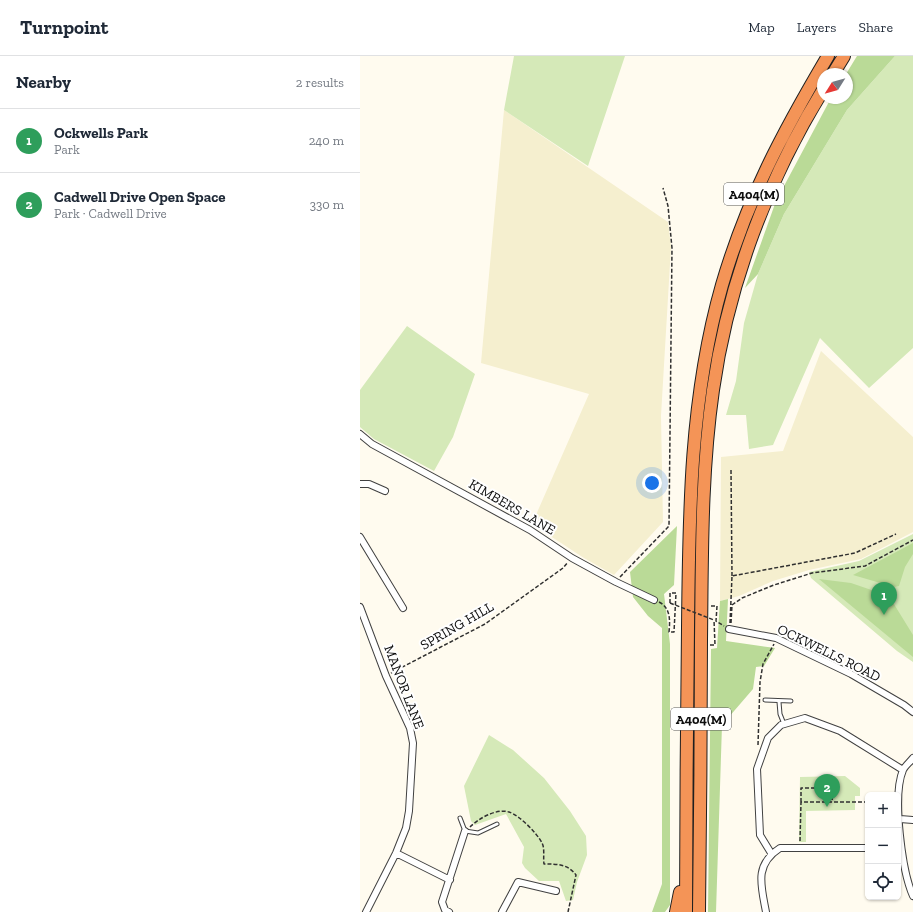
<!DOCTYPE html>
<meta charset="utf-8">
<style>
:root{--surface:#fff;--page:#f6f6f7;--text:#1f2937;--muted:#747a83;--line:#e0e1e3;--accent:#be2637}
body{margin:0;font-family:"Zilla Slab",serif;background:var(--page);color:var(--text)}
.controls{position:absolute;right:12px;bottom:12px;display:grid;overflow:hidden;border-radius:6px;box-shadow:0 1px 3px #0004}
.controls button{width:36px;height:36px;display:grid;place-items:center;padding:0;border:0;border-bottom:1px solid var(--line);background:var(--surface);color:var(--text);font:20px sans-serif}
.compass{position:absolute;left:457px;top:12px;width:36px;height:36px;border-radius:50%;background:var(--surface);box-shadow:0 1px 3px #0004;rotate:233deg}
.you{position:absolute;left:292px;top:427px;width:14px;height:14px;margin:-10px;border:3px solid #fff;border-radius:50%;background:#1a73e8;box-shadow:0 0 0 6px #1a73e833}
.badge{display:grid;place-items:center;width:26px;height:26px;border-radius:50%;background:var(--accent);color:#fff;font-size:13px;font-weight:700}
.pin{position:absolute;translate:-50% -33px;filter:drop-shadow(0 1px 2px #0008)}
.pin::after{content:'';position:absolute;top:21px;width:14px;height:12px;background:inherit;clip-path:polygon(0 0,100% 0,50% 100%)}
.list{margin:0;padding:0;list-style:none}
h2{display:flex;justify-content:space-between;align-items:center;height:52px;margin:0;padding:0 16px;font-size:17px}
h2 small{font-size:13px;font-weight:400;color:var(--muted)}
.list li{display:grid;grid-template-columns:26px 1fr auto;gap:12px;align-items:center;box-sizing:border-box;height:64px;padding:0 16px;border-top:1px solid var(--line)}
.list b{display:block;font-size:15px;white-space:nowrap}
.list p{margin:0;font-size:13px;white-space:nowrap;color:var(--muted)}
.list em{font-size:13px;font-style:normal;color:var(--muted)}
.icon{flex:none;width:22px;height:22px;fill:none;stroke:currentColor;stroke-width:2;stroke-linecap:round;stroke-linejoin:round}
.map{position:relative;flex:none;width:553px;height:856px;overflow:hidden}
header{display:flex;align-items:center;gap:24px;box-sizing:border-box;height:56px;padding:0 20px;background:var(--surface);border-bottom:1px solid var(--line)}
header strong{font-size:19px}
nav{display:flex;gap:22px;margin-inline-start:auto;font-size:14px}
main{display:flex}
aside{flex:1;background:var(--surface)}
.map>svg:first-child{display:block}
.farmland{fill:#f5efcf}
.green{fill:#d5e9b8}
.forest{fill:#bada97}
.lines{fill:none;stroke-linecap:round;stroke-linejoin:round}
.service-casing{stroke:#414141;stroke-width:5}
.minor-casing{stroke:#414141;stroke-width:8}
.motorway-casing{stroke:#1f1f1f;stroke-width:14}
.path{stroke:#303030;stroke-width:1.5;stroke-dasharray:4 2;stroke-linecap:butt}
.service{stroke:#fff;stroke-width:3}
.minor{stroke:#fff;stroke-width:6}
.motorway{stroke:#f49457;stroke-width:12}
.path-bridge{stroke:#303030;stroke-width:1.5;stroke-dasharray:4 2;stroke-linecap:butt}
.labels{text-anchor:middle;dominant-baseline:central;stroke-width:4;stroke-linejoin:round;paint-order:stroke}
.shield{fill:#fff;stroke:#565656;stroke-width:1}
.shield-label{font-size:13px;font-weight:bold;fill:#0e0e0e}
.street-label{font-size:14px;fill:#0e0e0e;stroke:#fff}
</style>
<header>
<strong>Turnpoint</strong>
<nav><a>Map</a><a>Layers</a><a>Share</a></nav>
</header>
<main>
<aside>
<h2>Nearby<small>2 results</small></h2>
<ul class="list">
<li><span class="badge" style="background:#2e9e5b">1</span><div><b>Ockwells Park</b><p>Park</p></div><em>240 m</em></li>
<li><span class="badge" style="background:#2e9e5b">2</span><div><b>Cadwell Drive Open Space</b><p>Park · Cadwell Drive</p></div><em>330 m</em></li>
</ul>
</aside>
<div class="map">
<svg width="553" height="856" viewBox="0 0 553 856">
<rect width="100%" height="100%" fill="#fffbef"/>
<!-- farmland -->
<path class="farmland" d="M144 54 308 166 311 191 301 360 303 466 254 519 224 502 172 468 229 338 121 307Z
M461 295 553 381V476L501 503 449 514 413 525 379 540 360 545 361 401 423 395Z"/>
<!-- green -->
<path class="green" d="M154 0H265L228 110 144 54Z
M535 0H553V292L509 332 460 282 413 389 389 393 386 359H366L376 325 384 267 398 218 424 158 487 54Z
M47 270 115 318 93 381 74 415 14 383 0 371V334Z
M553 478V606L537 595 451 522 449 516 499 505Z
M129 679 153 694 184 722 210 755 226 780 227 799 217 826 213 844 206 845 199 825H179L165 812 162 807 164 791 146 758 115 769 111 765 104 730Z
M485 720 500 732V740H495V754L446 755V786H439L440 721Z"/>
<!-- forest -->
<path class="forest" d="M497 0H535L487 54 424 158 398 218 385 232 416 145 471 42H487L486 18Z
M317 470 314 529 304 538 310 588V849L305 856H292L302 828V572L288 560 273 541 270 516Z
M553 487V498L545 511 539 530 534 531 493 519Z
M459 523 491 527 529 540 553 579V601Z
M368 543 366 585 415 592 404 610 396 611 393 633 362 669 356 856H348L351 593 357 592 360 545Z"/>
<g class="lines">
<defs>
<path id="service" d="M405 644 431 645
M419 646 420 658 424 668
M100 762 105 775 118 777 137 768"/>
<path id="minor" d="M0 378 12 388 170 474 212 502 256 526 294 544
M0 428H9L25 435
M0 481 43 552
M0 551 26 620 50 672 53 687 49 755 46 772 36 797 6 856
M369 573 416 582 491 618 544 649 553 656
M553 702C550 706 545 710 543 714 532 740 542 815 553 840
M540 763 553 764
M36 797 90 824
M411 797 400 779 397 713 408 682 421 669 445 662 480 675 543 714
M89 856 85 854 82 846 105 775
M142 856 158 826 196 835
M406 856C401 829 394 809 420 792H508"/>
<path id="motorway" d="M473 18 484 0
M316 856 320 836
M326 856C326 761 327 667 328 572 329 456 330 341 362 229 387 143 423 76 468 0
M339 856C340 765 341 675 341 584 342 501 341 417 353 334 368 228 407 125 463 34"/>
</defs>
<!-- service casing -->
<use href="#service" class="service-casing"/>
<!-- minor casing -->
<use href="#minor" class="minor-casing"/>
<!-- motorway casing -->
<use href="#motorway" class="motorway-casing"/>
<!-- path -->
<path class="path" d="M371 414 372 520
M260 521 309 470 312 192 308 150 303 132
M299 546C311 552 310 565 309 576H314L316 537H310V547
M351 550H357L356 565 364 570
M370 567 372 520 495 497 536 478
M371 567 372 549 382 542 414 529 452 517 505 510 553 484
M350 589H355L354 564
M31 617 125 568 203 512 208 506
M398 689 400 626 403 608 414 588
M441 746V732H473L472 746
M110 771C118 763 136 752 149 756 159 759 177 777 182 787 185 792 183 802 184 808 197 808 208 808 216 819L208 856
M440 785 441 746H508"/>
<!-- service -->
<use href="#service" class="service"/>
<!-- minor -->
<use href="#minor" class="minor"/>
<!-- motorway -->
<use href="#motorway" class="motorway"/>
<!-- path-bridge -->
<path class="path-bridge" d="M310 547 354 564"/>
</g>
<g class="labels">
<!-- shield labels -->
<g class="shield">
<rect x="364" y="127" width="60" height="22" rx="3"/>
<rect x="311" y="652" width="60" height="22" rx="3"/>
</g>
<g class="shield-label">
<text x="394" y="138">A404(M)</text>
<text x="341" y="663">A404(M)</text>
</g>
<!-- street labels -->
<g class="street-label">
<text transform="translate(152 451) rotate(30)">KIMBERS LANE</text>
<text transform="translate(97 570) rotate(-30)">SPRING HILL</text>
<text transform="translate(469 597) rotate(26)">OCKWELLS ROAD</text>
<text transform="translate(44 631) rotate(69)">MANOR LANE</text>
</g>
</g>
</svg>
<div class="controls">
<button>+</button>
<button>−</button>
<button><svg class="icon" aria-label="locate" viewBox="0 0 24 24"><circle cx="12" cy="12" r="6"/><path d="M12 2v4M12 18v4M2 12h4M18 12h4"/></svg></button>
</div>
<svg class="compass" viewBox="-18 -18 36 36"><path d="M0-13l5 13h-10z" fill="#e53935"/><path d="M0 13l5-13h-10z" fill="#747a83"/></svg>
<div class="you"></div>
<div class="pin badge" style="left:524px;top:559px;background:#2e9e5b">1</div>
<div class="pin badge" style="left:467px;top:751px;background:#2e9e5b">2</div>
</div>
</main>
